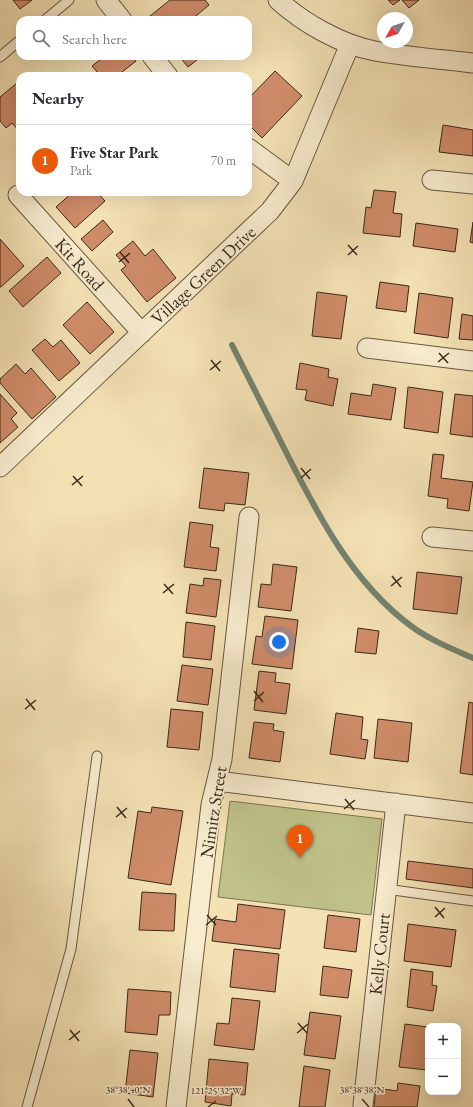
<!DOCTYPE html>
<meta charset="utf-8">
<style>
:root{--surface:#fff;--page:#f7f7f7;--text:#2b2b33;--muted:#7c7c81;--line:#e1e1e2;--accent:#ea580c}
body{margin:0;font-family:"EB Garamond",serif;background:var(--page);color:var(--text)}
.controls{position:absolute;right:12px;bottom:12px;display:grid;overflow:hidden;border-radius:8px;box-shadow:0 4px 16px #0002}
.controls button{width:36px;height:36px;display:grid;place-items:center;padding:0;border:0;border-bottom:1px solid var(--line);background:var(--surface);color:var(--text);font:20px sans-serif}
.compass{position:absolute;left:377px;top:12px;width:36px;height:36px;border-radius:50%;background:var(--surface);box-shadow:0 4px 16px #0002;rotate:230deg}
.you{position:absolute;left:279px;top:642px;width:14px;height:14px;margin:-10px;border:3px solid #fff;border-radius:50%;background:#1a73e8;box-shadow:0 0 0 6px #1a73e833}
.badge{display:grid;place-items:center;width:26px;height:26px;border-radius:50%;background:var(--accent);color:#fff;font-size:13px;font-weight:700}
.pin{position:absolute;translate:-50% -33px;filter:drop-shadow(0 1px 2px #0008)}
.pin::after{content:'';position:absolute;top:21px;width:14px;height:12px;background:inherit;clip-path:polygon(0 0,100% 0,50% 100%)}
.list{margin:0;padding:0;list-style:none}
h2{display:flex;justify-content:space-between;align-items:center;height:52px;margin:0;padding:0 16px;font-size:17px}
h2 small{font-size:13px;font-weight:400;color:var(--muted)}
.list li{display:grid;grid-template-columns:26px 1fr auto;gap:12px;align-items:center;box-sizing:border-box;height:72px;padding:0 16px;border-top:1px solid var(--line)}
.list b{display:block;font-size:15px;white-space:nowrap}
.list p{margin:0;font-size:13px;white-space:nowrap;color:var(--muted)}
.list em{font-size:13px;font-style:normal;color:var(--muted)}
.icon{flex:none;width:22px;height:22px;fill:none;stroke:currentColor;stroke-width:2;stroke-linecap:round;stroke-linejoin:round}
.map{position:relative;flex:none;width:473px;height:1107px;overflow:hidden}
.search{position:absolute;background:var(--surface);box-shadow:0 4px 16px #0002;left:16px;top:16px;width:236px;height:44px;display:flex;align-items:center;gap:10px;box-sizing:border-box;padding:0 14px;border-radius:12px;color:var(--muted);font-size:15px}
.panel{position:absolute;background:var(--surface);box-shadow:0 4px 16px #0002;left:16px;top:72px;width:236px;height:124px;border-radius:12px}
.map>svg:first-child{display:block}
.green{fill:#c0c28a;stroke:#7c7653}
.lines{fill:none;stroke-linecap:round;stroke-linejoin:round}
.stream{stroke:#75836f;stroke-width:6}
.building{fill:#d08c69;stroke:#382a1c}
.lane-casing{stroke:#675842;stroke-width:11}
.street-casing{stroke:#675842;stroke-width:21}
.lane{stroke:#f8eccf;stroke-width:9}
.street{stroke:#f8eccf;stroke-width:19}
.ticks{fill:none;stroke:#382a1c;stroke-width:1.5}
.labels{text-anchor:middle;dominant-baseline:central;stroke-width:3.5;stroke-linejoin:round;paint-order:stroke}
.street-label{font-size:18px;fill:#382a1c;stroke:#f8eccf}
.ticks-label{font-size:10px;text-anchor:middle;fill:#382a1c;stroke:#f8eccf;stroke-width:3.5;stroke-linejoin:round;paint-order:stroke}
</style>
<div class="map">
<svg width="473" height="1107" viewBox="0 0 473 1107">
<rect width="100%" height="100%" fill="#f4e2b5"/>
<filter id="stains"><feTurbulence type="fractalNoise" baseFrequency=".005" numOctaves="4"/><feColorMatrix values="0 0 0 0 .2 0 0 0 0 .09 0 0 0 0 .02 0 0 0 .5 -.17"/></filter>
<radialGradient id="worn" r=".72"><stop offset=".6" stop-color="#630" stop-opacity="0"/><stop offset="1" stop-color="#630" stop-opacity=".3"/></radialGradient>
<!-- green -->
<path class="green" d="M230 801 382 819 371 915 218 897Z"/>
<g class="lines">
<!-- stream -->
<path class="stream" d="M232 345C250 381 268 417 287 454 319 517 353 583 411 626 430 640 452 649 473 658"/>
</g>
<!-- building -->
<path class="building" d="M13 0H32L20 9Z
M170 0H205L209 5 191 20H153L150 16Z
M388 0H400L393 5Z
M402 0H419L409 8Z
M105 56H133L136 61 117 76H94L98 73 92 66Z
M179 56H202L188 67Z
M275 71 302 96 262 138 248 124V99Z
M17 83 20 88V132L12 123 6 128 0 121V97Z
M443 125 473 130V156L439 152Z
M374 190 396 192 393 213 402 214 400 237 363 233 366 207 371 208Z
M73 192H97L105 201 75 228 56 207Z
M103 220 113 232 92 251 81 239Z
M473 222V243L470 242Z
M416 223 458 229 455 252 413 246Z
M0 239 24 266 1 287H0Z
M133 241 145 256 153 249 176 278 147 302 121 270 126 266 116 255Z
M47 257 61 273 23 307 9 291Z
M380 282 409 286 406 312 376 308Z
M317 292 347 296 341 339 312 336Z
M419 293 453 298 448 338 414 333Z
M87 302 114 332 90 354 63 325Z
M462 314 473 316V340L459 339Z
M45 339 53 347 61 340 80 363 59 381 32 350Z
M300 363 329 369 328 377 338 379 333 406 305 400 307 390 296 389Z
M16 364 25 374 31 368 56 397 32 419 0 383V379Z
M373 384 396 388 391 420 348 414 351 393 371 396Z
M408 387 443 392 438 433 404 428Z
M0 394 17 413 11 419 18 427 0 443Z
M455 394 473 396V437L450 434Z
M433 454 444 455 441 478 473 482 469 511 447 508 448 499 428 496Z
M204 468 249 473 245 505 225 503 224 511 199 508Z
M190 522 213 525 210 547 219 548 216 571 184 567Z
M273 564 297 567 291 611 258 607 261 584 271 585Z
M417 572 462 577 457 614 413 609Z
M204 578 221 580 216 617 186 613 190 584 203 586Z
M265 616 298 620 292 669 252 664 256 636 262 637Z
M186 622 215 626 211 660 183 657Z
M358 628 379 631 376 654 355 652Z
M182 665 213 669 208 705 177 701Z
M259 671 276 673 275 682 290 684 286 714 254 710Z
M469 702 473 703V775L460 773Z
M171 709 203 712 199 750 167 747Z
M336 713 363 717 361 739 368 740 365 759 330 754Z
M378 719 412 723 408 762 374 758Z
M254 722 274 724 273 730 284 732 280 762 249 758Z
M152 807 183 811 171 885 128 878 138 811 151 813Z
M408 861 473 869V888L406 879Z
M142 892 176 894 174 931 139 930Z
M238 904 285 910 280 949 212 941 215 919 236 922Z
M328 915 360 919 356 952 324 948Z
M408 924 456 930 451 967 404 961Z
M234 949 279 954 275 992 230 987Z
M323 966 352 970 348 998 320 995Z
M411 969 433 972 432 985 437 986 433 1011 407 1007Z
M128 989 171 992 170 1015H159L157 1035 125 1032Z
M232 998 260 1001 254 1050 214 1045 217 1023 229 1024Z
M310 1012 341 1016 335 1059 304 1055Z
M405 1024 428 1027 427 1070 399 1067Z
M130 1050 158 1053 153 1097 125 1093Z
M209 1059 248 1063 245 1095 232 1094 231 1106 205 1102Z
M304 1066 330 1070 325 1107H299Z
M398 1083 420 1086 417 1107H374L376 1088 397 1091Z"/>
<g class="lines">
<defs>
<path id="lane" d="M45 20 69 0
M0 57 20 40
M386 889 473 901
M27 1107 71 949 97 756"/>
<path id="street" d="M106 0 122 20
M278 0C303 23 342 45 375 51 407 57 441 59 473 63
M152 56 168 76
M248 148 293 181
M432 180 473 184
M18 195 142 333
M367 348 473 361
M0 467 270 211 293 181 350 44
M432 537 473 541
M217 781 473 813
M363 1105 396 803
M176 1107 211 805 222 759 249 517"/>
</defs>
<!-- lane casing -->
<use href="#lane" class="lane-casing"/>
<!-- street casing -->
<use href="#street" class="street-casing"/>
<!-- lane -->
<use href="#lane" class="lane"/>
<!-- street -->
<use href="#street" class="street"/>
</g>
<!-- ticks -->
<path class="ticks" d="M348 245 357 255M120 252 129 263M348 255 358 246M119 262 130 253M439 353 448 363M211 360 220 371M438 362 449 353M210 370 221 361M301 468 310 479M73 476 82 486M301 478 311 469M72 485 83 476M392 576 401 587M164 584 173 594M391 586 402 577M163 593 174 584M254 691 263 702M26 699 35 710M254 701 264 692M25 709 36 700M345 799 354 810M117 807 126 818M344 809 355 800M116 817 127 808M435 907 444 918M207 915 216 925M435 917 445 908M206 925 217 916M298 1023 307 1033M70 1030 79 1041M297 1033 308 1024M69 1040 80 1031M128 1099 134 1107M362 1099 369 1107M208 1107 216 1101"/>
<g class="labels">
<!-- street labels -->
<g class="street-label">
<text transform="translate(80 264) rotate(48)">Kit Road</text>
<text transform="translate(203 275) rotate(-43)">Village Green Drive</text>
<text transform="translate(213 812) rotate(-81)">Nimitz Street</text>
<text transform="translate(379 954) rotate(-84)">Kelly Court</text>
</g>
</g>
<g class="ticks-label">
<text x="128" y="1093">38°38'40"N</text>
<text x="362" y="1093">38°38'38"N</text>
<text x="216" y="1094">121°25'32"W</text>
</g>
<rect width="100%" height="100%" filter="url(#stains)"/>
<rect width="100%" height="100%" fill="url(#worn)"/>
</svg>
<div class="controls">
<button>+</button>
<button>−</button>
</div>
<svg class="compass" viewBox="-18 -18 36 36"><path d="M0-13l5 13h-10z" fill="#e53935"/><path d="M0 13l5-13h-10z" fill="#7c7c81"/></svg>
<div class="you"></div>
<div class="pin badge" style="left:300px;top:858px">1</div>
<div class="search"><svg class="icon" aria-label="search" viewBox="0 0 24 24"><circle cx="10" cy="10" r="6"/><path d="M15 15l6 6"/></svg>Search here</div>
<section class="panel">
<h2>Nearby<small></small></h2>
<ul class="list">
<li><span class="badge">1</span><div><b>Five Star Park</b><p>Park</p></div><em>70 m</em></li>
</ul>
</section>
</div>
